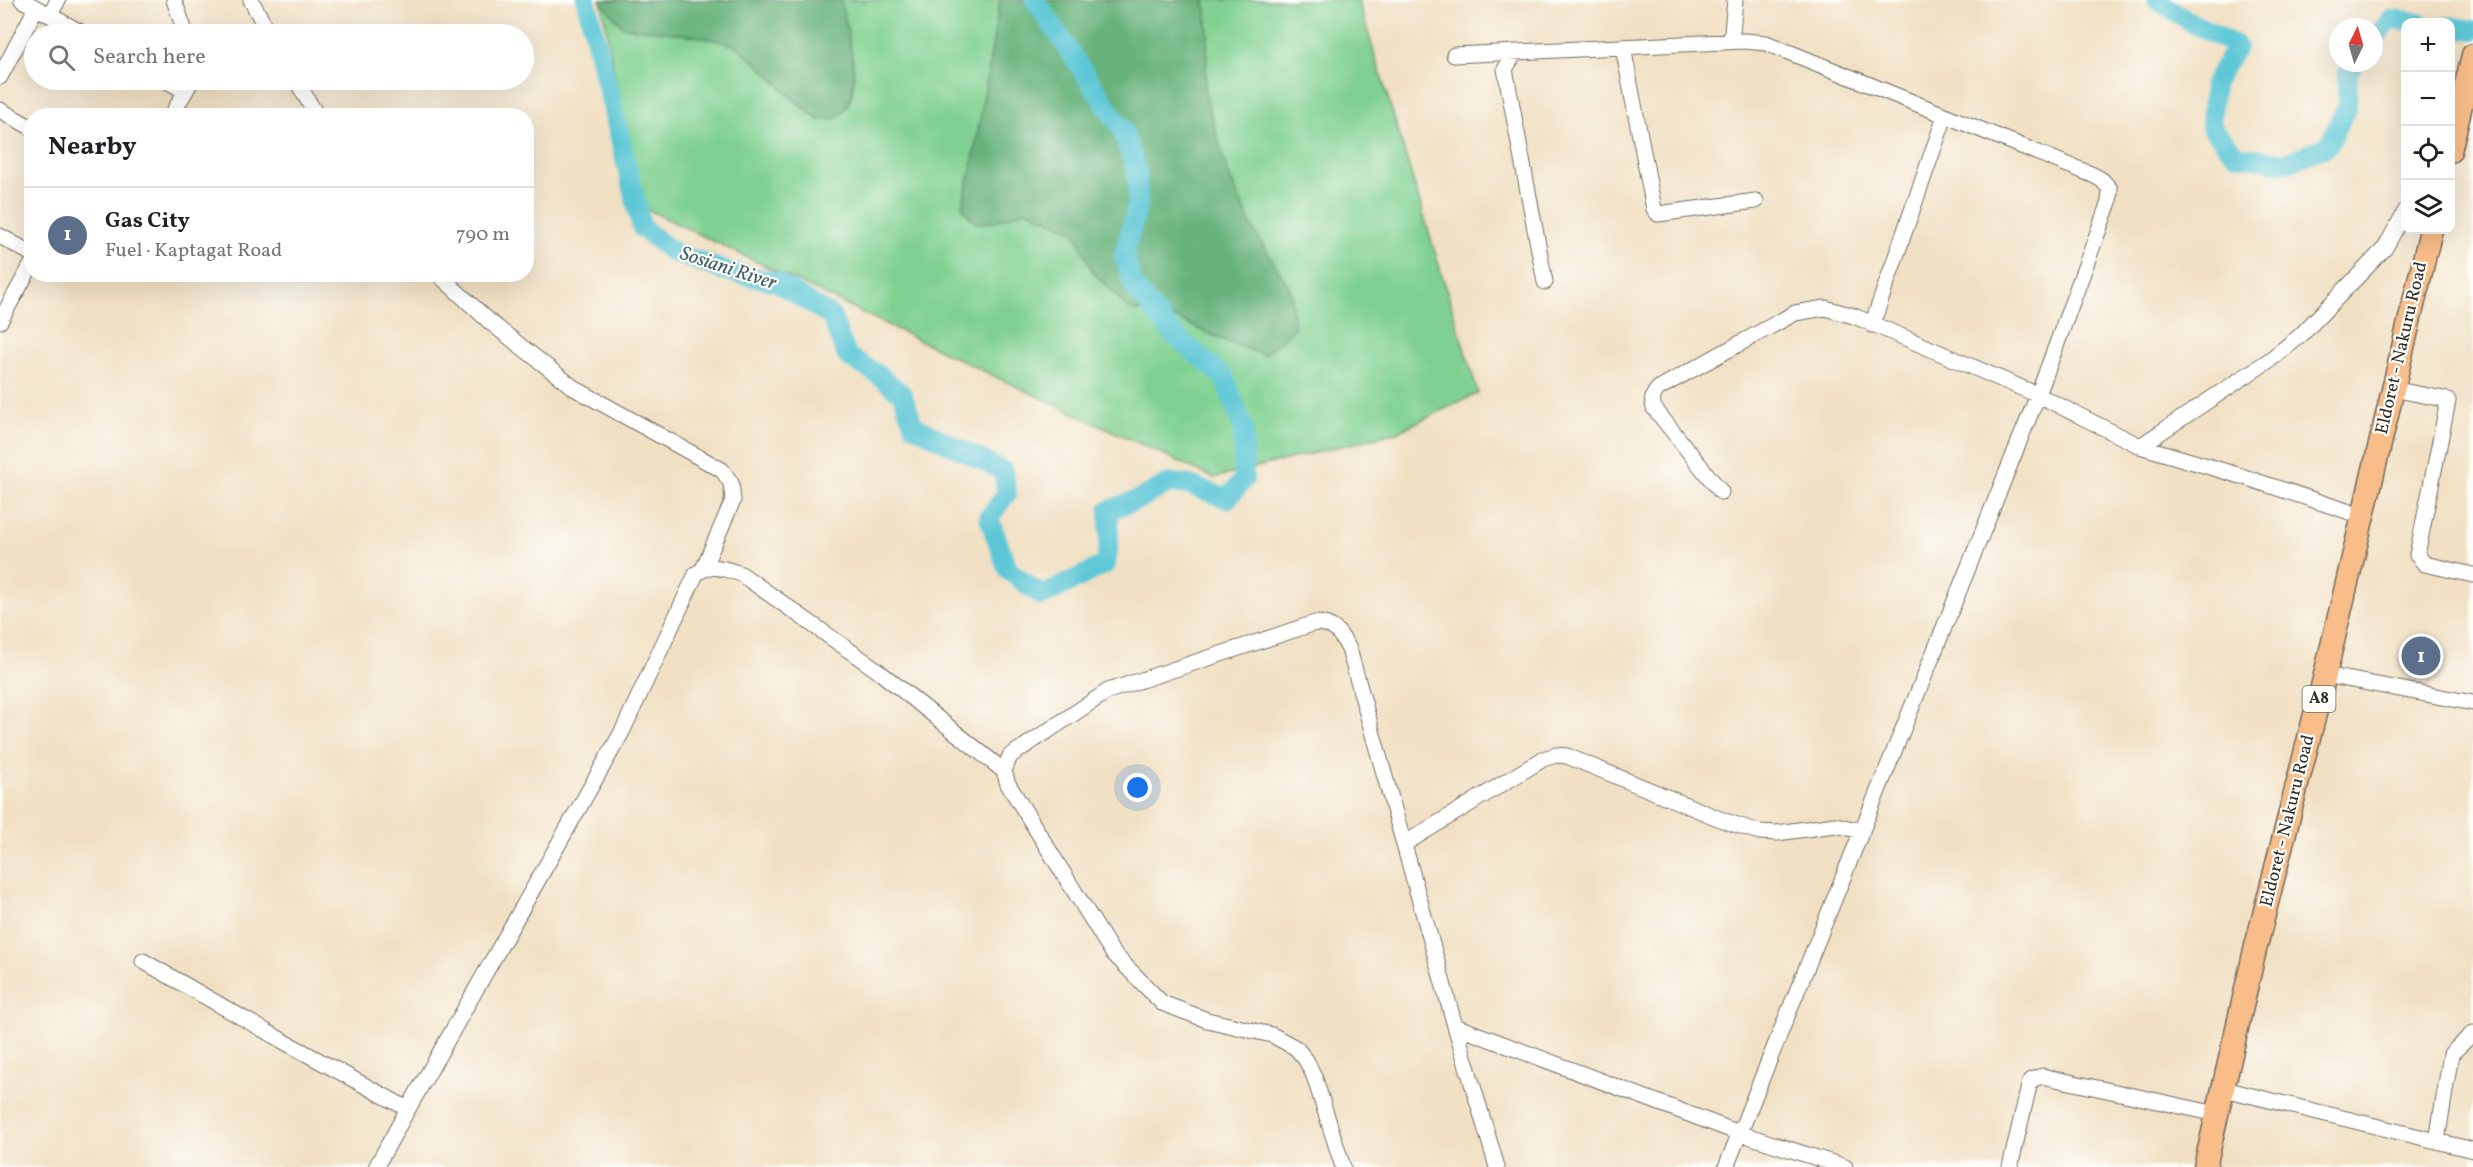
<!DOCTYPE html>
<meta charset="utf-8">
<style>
:root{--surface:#fff;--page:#f2f2f2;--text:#202124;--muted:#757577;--line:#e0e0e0;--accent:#1f6fb2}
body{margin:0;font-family:Vollkorn,serif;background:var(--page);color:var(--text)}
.controls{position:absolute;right:18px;top:18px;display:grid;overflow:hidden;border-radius:12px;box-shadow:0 6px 24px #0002}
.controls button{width:54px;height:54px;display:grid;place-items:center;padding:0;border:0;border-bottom:2px solid var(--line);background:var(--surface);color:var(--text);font:30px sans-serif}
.compass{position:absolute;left:2329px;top:18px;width:54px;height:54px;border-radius:50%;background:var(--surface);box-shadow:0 6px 24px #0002;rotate:5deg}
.you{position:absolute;left:1138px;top:788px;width:21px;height:21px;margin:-15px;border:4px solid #fff;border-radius:50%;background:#1a73e8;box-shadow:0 0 0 9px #1a73e833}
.badge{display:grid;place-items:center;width:39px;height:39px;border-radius:50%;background:var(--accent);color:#fff;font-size:20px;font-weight:700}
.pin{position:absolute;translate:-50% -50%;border:3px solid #fff;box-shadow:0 2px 6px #0006}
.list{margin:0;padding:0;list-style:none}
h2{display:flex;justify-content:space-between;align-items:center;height:78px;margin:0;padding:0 24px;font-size:26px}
h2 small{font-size:20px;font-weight:400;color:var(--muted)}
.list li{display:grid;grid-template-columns:39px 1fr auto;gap:18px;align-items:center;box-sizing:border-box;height:96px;padding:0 24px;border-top:2px solid var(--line)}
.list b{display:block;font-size:22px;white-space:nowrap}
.list p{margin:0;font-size:20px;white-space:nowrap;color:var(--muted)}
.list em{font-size:20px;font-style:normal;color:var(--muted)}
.icon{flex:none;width:33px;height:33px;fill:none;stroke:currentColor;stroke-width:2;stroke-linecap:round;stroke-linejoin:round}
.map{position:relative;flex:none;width:2473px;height:1167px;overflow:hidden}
.search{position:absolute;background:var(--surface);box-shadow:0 6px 24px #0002;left:24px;top:24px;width:510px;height:66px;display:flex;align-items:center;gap:15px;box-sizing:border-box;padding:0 21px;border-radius:33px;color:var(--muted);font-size:22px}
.panel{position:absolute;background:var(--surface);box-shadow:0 6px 24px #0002;left:24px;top:108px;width:510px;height:174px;border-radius:24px}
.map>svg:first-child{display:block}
.green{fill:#80d191;stroke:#567e5e;stroke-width:1.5}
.forest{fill:#68b37b;stroke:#4a6f53;stroke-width:1.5}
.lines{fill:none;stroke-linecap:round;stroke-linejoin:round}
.river{stroke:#5dc7d7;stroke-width:20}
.minor-casing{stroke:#706a60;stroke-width:17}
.highway-casing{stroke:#706a60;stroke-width:25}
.minor{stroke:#fff;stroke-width:15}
.highway{stroke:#f8bd88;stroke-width:22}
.labels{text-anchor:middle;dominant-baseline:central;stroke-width:4.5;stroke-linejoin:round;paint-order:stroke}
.shield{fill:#fdfcf7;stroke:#6a6a68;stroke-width:1.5}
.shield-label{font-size:16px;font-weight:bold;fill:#2b2b2b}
.street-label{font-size:18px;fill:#2b2b2b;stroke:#fdfcf7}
.water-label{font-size:20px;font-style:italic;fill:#3c6267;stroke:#fdfcf7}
</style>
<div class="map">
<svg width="2473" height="1167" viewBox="0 0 2473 1167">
<rect width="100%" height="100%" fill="#fdfcf7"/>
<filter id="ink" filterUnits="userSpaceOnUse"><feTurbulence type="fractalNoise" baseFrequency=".0167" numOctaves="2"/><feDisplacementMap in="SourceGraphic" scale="12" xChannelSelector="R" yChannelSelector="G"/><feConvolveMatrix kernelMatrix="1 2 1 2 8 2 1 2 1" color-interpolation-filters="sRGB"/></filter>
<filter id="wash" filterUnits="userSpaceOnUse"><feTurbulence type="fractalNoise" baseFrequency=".008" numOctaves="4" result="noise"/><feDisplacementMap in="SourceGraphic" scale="24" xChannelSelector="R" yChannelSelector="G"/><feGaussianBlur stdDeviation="1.35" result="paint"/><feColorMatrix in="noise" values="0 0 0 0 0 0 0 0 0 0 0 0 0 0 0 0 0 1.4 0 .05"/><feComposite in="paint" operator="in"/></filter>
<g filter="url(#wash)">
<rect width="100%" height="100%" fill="#f1e0c3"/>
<!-- green -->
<path class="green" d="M601 0H1358L1478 393 1397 432 1214 478 996 377 638 205Z"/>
<!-- forest -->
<path class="forest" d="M600 0H841C846 32 869 95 837 117 832 120 824 119 819 120 790 100 768 71 740 49 725 37 646 30 623 27Z
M1000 0H1205L1208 34 1205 94 1228 173 1253 229 1291 290 1294 329 1264 355 1228 342 1168 315 1130 310 1093 272 1074 231 1026 210 993 222 975 223 962 207 973 161Z"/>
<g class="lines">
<!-- river -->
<path class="river" d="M586 0 642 228 673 252 722 270 776 282 831 316 847 356 877 374 902 394 914 426 1003 471 1007 493 989 518 1008 570 1042 596 1106 564 1109 544V510L1140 499 1169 483 1190 485 1227 499 1244 479 1243 427 1224 377 1174 335 1134 287 1124 255 1138 204 1137 171 1122 129 1035 0
M2157 0 2192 23 2237 46 2214 83 2211 127 2236 155 2286 163 2328 146 2347 107 2348 72 2355 63
M2450 26 2473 30
M2374 40 2391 19 2418 22"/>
</g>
</g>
<g filter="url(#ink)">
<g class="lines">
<defs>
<path id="minor" d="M22 0 84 34
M174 0 186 34
M251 0 269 34
M50 15 58 0
M1731 42 1735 0
M1623 47 1654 209 1658 214 1756 201
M1515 53 1505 69 1545 282
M1454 55 1744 41 1766 43 2093 175 2102 180 2110 189 2109 202 2038 395 1726 1167
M0 77 36 8
M165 80 185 91
M296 80 317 116
M0 110 32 128
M171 116 192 80
M0 236 32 254
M438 274 490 322 574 388 722 470 731 483 733 500 703 569
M0 321 32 264
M1872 325 1945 116
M2392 389 2444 399 2448 401 2417 555 2425 564 2473 575
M2140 446 2271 359 2300 336 2385 248 2406 210
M1721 492 1654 408C1651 399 1653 394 1659 388L1795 313 1825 308 1854 316 2038 395 2140 446 2244 477 2362 516
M2325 675 2473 703
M1004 771 1010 756 1108 691 1315 623C1334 623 1340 633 1349 649L1455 1026 1497 1167
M1404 844 1543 759 1556 755 1567 756 1725 821 1759 832 1777 833 1835 825 1862 831
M143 961 283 1041 408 1109 376 1167
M1455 1026 1739 1133 1845 1167
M2224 1089 2473 1150
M408 1109 622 732 696 574C710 562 725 569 741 574L877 670 1004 771 1008 784 1112 952 1162 1003 1207 1020 1272 1035 1296 1048 1306 1060 1314 1076 1343 1167
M2437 1141 2451 1054 2473 1033
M2010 1167 2029 1086 2031 1080 2042 1076 2217 1114"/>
<path id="highway" d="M2450 151 2473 55
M2205 1167 2255 950 2325 675 2431 230"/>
</defs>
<!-- minor casing -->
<use href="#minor" class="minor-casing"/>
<!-- highway casing -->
<use href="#highway" class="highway-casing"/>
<!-- minor -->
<use href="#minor" class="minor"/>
<!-- highway -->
<use href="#highway" class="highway"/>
</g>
</g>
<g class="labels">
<!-- shield labels -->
<rect class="shield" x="2302.5" y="686" width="33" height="26" rx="4.5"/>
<g class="shield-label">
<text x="2319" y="699">A8</text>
</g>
<!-- street labels -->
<g class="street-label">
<text transform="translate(2402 348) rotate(-77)">Eldoret - Nakuru Road</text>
<text transform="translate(2288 821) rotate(-76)">Eldoret - Nakuru Road</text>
</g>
<!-- water labels -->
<g class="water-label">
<text transform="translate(728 269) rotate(18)">Sosiani River</text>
</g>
</g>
</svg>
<div class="controls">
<button>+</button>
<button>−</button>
<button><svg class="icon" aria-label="locate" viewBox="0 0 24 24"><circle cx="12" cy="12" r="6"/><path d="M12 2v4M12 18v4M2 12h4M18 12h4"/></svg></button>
<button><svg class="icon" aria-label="layers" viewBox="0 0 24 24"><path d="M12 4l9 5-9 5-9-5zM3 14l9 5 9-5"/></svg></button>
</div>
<svg class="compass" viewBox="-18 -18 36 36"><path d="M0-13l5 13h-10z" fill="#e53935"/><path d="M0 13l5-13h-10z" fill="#757577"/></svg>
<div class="you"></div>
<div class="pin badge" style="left:2421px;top:656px;background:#5c6f8a">1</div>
<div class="search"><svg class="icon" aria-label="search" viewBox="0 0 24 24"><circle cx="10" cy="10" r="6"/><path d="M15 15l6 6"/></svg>Search here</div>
<section class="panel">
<h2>Nearby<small></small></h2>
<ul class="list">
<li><span class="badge" style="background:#5c6f8a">1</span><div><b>Gas City</b><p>Fuel · Kaptagat Road</p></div><em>790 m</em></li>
</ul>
</section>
</div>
